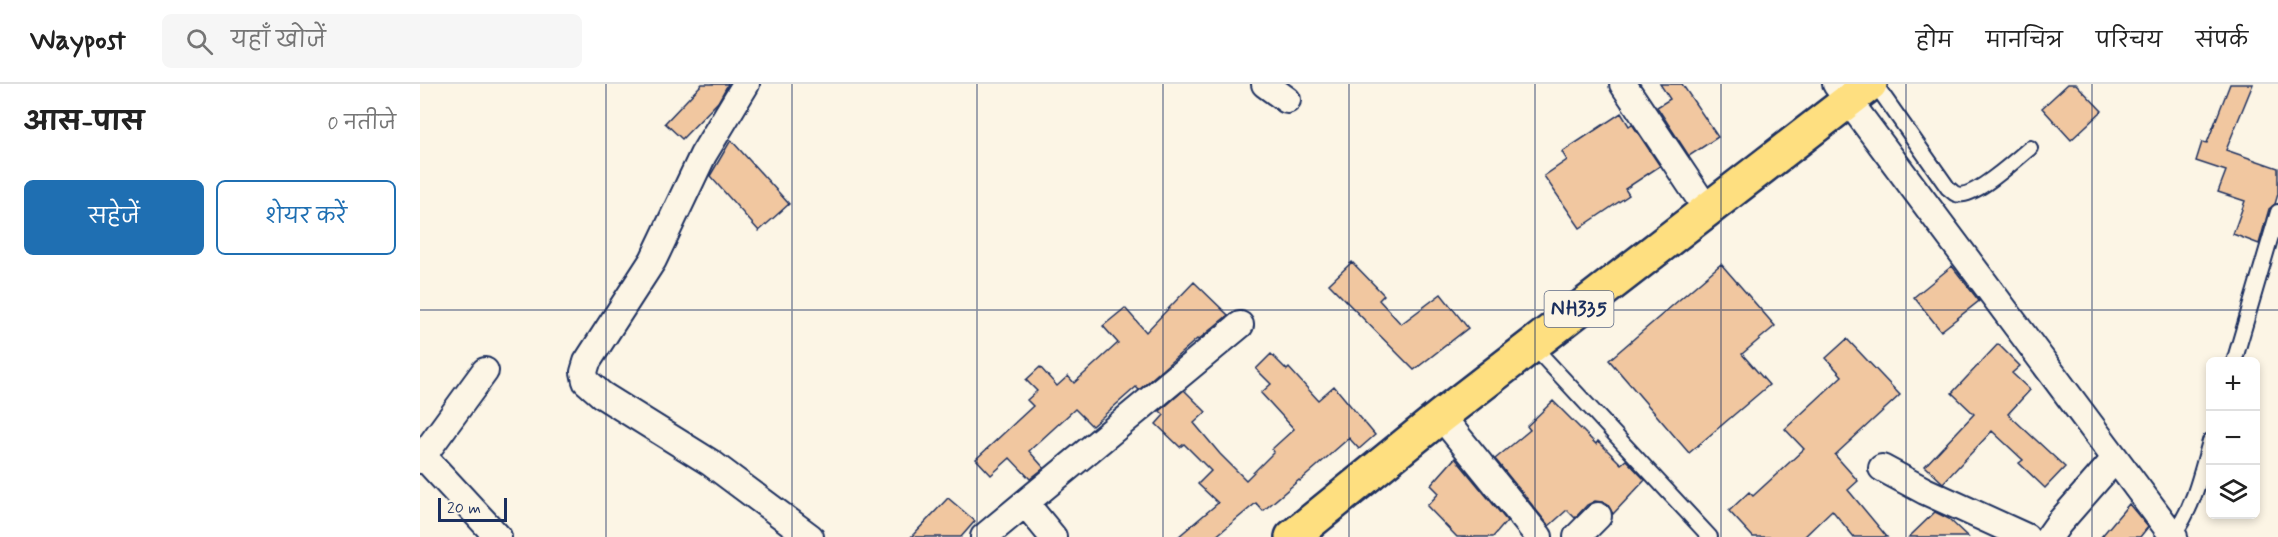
<!DOCTYPE html>
<html lang="hi">
<meta charset="utf-8">
<style>
:root{--surface:#fff;--page:#f6f6f6;--text:#222;--muted:#767676;--line:#e0e0e0;--accent:#1f6fb2}
body{margin:0;font-family:Mynerve,"Playpen Sans Deva",sans-serif;background:var(--page);color:var(--text)}
.controls{position:absolute;right:18px;bottom:18px;display:grid;overflow:hidden;border-radius:9px;box-shadow:0 3px 9px #0003}
.controls button{width:54px;height:54px;display:grid;place-items:center;padding:0;border:0;border-bottom:2px solid var(--line);background:var(--surface);color:var(--text);font:30px sans-serif}
.scale{position:absolute;left:18px;bottom:15px;width:69px;box-sizing:border-box;padding-left:6px;border:3px solid #1b2f5e;border-top:0;font-size:16px;line-height:21px;white-space:nowrap;color:#1b2f5e;-webkit-text-stroke:4px #fcf5e5;paint-order:stroke}
.list{margin:0;padding:0;list-style:none}
h2{display:flex;justify-content:space-between;align-items:center;height:78px;margin:0;padding:0 24px;font-size:26px}
h2 small{font-size:20px;font-weight:400;color:var(--muted)}
.actions{display:flex;gap:12px;padding:18px 24px}
.actions a{flex:1;padding:14px 0;border:2px solid var(--accent);border-radius:9px;text-align:center;font-size:21px;color:var(--accent)}
.actions .main{background:var(--accent);color:#fff}
.icon{flex:none;width:33px;height:33px;fill:none;stroke:currentColor;stroke-width:2;stroke-linecap:round;stroke-linejoin:round}
.map{position:relative;flex:none;width:1858px;height:453px;overflow:hidden}
header{display:flex;align-items:center;gap:36px;box-sizing:border-box;height:84px;padding:0 30px;background:var(--surface);border-bottom:2px solid var(--line)}
header strong{font-size:28px}
nav{display:flex;gap:33px;margin-inline-start:auto;font-size:21px}
.search{width:420px;height:54px;background:var(--page);display:flex;align-items:center;gap:15px;box-sizing:border-box;padding:0 21px;border-radius:9px;color:var(--muted);font-size:22px}
main{display:flex}
aside{flex:1;background:var(--surface)}
.map>svg:first-child{display:block}
.building{fill:#f1c7a0;stroke:#1b2f5e;stroke-width:1.5}
.lines{fill:none;stroke-linecap:round;stroke-linejoin:round}
.service-casing{stroke:#1b2f5e;stroke-width:18}
.minor-casing{stroke:#1b2f5e;stroke-width:30}
.trunk-casing{stroke:#1b2f5e;stroke-width:38}
.service{stroke:#fcf5e5;stroke-width:14}
.minor{stroke:#fcf5e5;stroke-width:26}
.trunk{stroke:#fedf80;stroke-width:33}
.grid{fill:none;stroke:#1b2f5e;stroke-width:1.5;stroke-opacity:0.55}
.labels{text-anchor:middle;dominant-baseline:central;stroke-width:4.5;stroke-linejoin:round;paint-order:stroke}
.shield{fill:#fcf5e5;stroke:#5e6a86;stroke-width:1.5}
.shield-label{font-size:21px;font-weight:bold;fill:#1b2f5e}
</style>
<header>
<strong>Waypost</strong>
<div class="search"><svg class="icon" aria-label="search" viewBox="0 0 24 24"><circle cx="10" cy="10" r="6"/><path d="M15 15l6 6"/></svg>यहाँ खोजें</div>
<nav><a>होम</a><a>मानचित्र</a><a>परिचय</a><a>संपर्क</a></nav>
</header>
<main>
<aside>
<h2>आस-पास<small>0 नतीजे</small></h2>
<ul class="list">
</ul>
<div class="actions"><a class="main">सहेजें</a><a>शेयर करें</a></div>
</aside>
<div class="map">
<svg width="1858" height="453" viewBox="0 0 1858 453">
<rect width="100%" height="100%" fill="#fcf5e5"/>
<filter id="ink" filterUnits="userSpaceOnUse"><feTurbulence type="fractalNoise" baseFrequency=".0167" numOctaves="2"/><feDisplacementMap in="SourceGraphic" scale="12" xChannelSelector="R" yChannelSelector="G"/><feConvolveMatrix kernelMatrix="1 2 1 2 8 2 1 2 1" color-interpolation-filters="sRGB"/></filter>
<g filter="url(#ink)">
<!-- building -->
<path class="building" d="M282 0H308L298 18 262 55 245 39Z
M1240 0H1262L1298 53 1269 72 1237 23 1250 15Z
M1648 0H1656L1682 27 1651 56 1622 24Z
M1810 0H1833L1806 66 1858 84V110L1855 120 1849 125 1839 160 1813 150 1825 117 1798 108 1806 87 1776 77 1782 58 1787 59Z
M1201 29 1209 42 1212 40 1240 82 1205 105 1209 111 1160 144 1124 92 1147 76 1142 68Z
M311 56 369 120 339 147 290 92Z
M932 178 964 211 959 216 981 240 1021 210 1048 244 994 286 909 200Z
M1301 180 1355 242 1322 270 1349 301 1269 369 1189 276Z
M1532 182 1559 217 1521 247 1494 213Z
M774 198 808 231 778 256 777 255 719 306 716 303 672 342 655 325 609 367 624 384 610 395 590 374 571 391 556 375 613 322 607 316 617 307 606 296 620 283 637 302 648 292 654 299 698 259 683 242 705 224 726 248Z
M1427 255 1480 311 1415 371 1438 397 1428 406 1467 453H1434L1412 426 1384 453H1333L1309 427 1329 408 1333 412 1384 365 1365 345 1422 292 1406 274Z
M1578 260 1600 282 1592 289 1610 306 1588 330 1645 383 1625 404 1599 379 1603 376 1572 347 1523 399 1505 382 1554 330 1532 309Z
M851 270 867 286 869 284 898 316 914 302 955 351 939 365 929 354 880 397 879 396 843 427 836 419 795 453H758L798 419 778 400 791 387 764 360 760 363 736 340 744 331 740 327 764 306 786 328 774 339 800 370 826 396 854 368 852 365 874 345 841 309 851 300 836 285Z
M1133 317 1176 360 1178 357 1201 380 1206 376 1225 396 1193 430 1188 421 1182 418 1175 417 1167 421 1155 434 1147 426 1129 442 1075 375 1110 346 1107 342Z
M1035 374 1087 437 1073 453H1037L1007 422 1019 409 1011 401Z
M528 414 555 437 541 453H491Z
M1709 420 1728 443 1720 453H1681Z
M1515 428 1529 435 1548 453H1489Z"/>
<g class="lines">
<defs>
<path id="service" d="M1455 0 1528 104C1531 106 1533 109 1536 110 1554 116 1596 75 1610 64
M1112 261 1290 453
M1814 278 1858 128
M1753 451C1774 423 1781 390 1790 357"/>
<path id="minor" d="M326 0 283 71 233 176 167 278 164 288 166 297 182 311 291 379 390 453
M845 0 867 16
M1203 0 1288 127
M1416 0 1754 453
M1021 332 1119 453
M3 372 78 453
M0 376 65 287
M1462 384 1505 407 1606 453
M606 420 633 453
M564 453 820 241
M1157 453 1178 432
M1629 453 1639 439 1695 375"/>
<path id="trunk" d="M872 453 1021 332 1450 0"/>
</defs>
<!-- service casing -->
<use href="#service" class="service-casing"/>
<!-- minor casing -->
<use href="#minor" class="minor-casing"/>
<!-- trunk casing -->
<use href="#trunk" class="trunk-casing"/>
<!-- service -->
<use href="#service" class="service"/>
<!-- minor -->
<use href="#minor" class="minor"/>
<!-- trunk -->
<use href="#trunk" class="trunk"/>
</g>
</g>
<!-- grid -->
<path class="grid" d="M186 0V453M372 0V453M557 0V453M743 0V453M929 0V453M1115 0V453M1301 0V453M1486 0V453M1672 0V453M0 226H1858"/>
<g class="labels">
<!-- shield labels -->
<rect class="shield" x="1124.5" y="207" width="69" height="36" rx="4.5"/>
<g class="shield-label">
<text x="1159" y="225">NH335</text>
</g>
</g>
</svg>
<div class="controls">
<button>+</button>
<button>−</button>
<button><svg class="icon" aria-label="layers" viewBox="0 0 24 24"><path d="M12 4l9 5-9 5-9-5zM3 14l9 5 9-5"/></svg></button>
</div>
<div class="scale">20 m</div>
</div>
</main>
